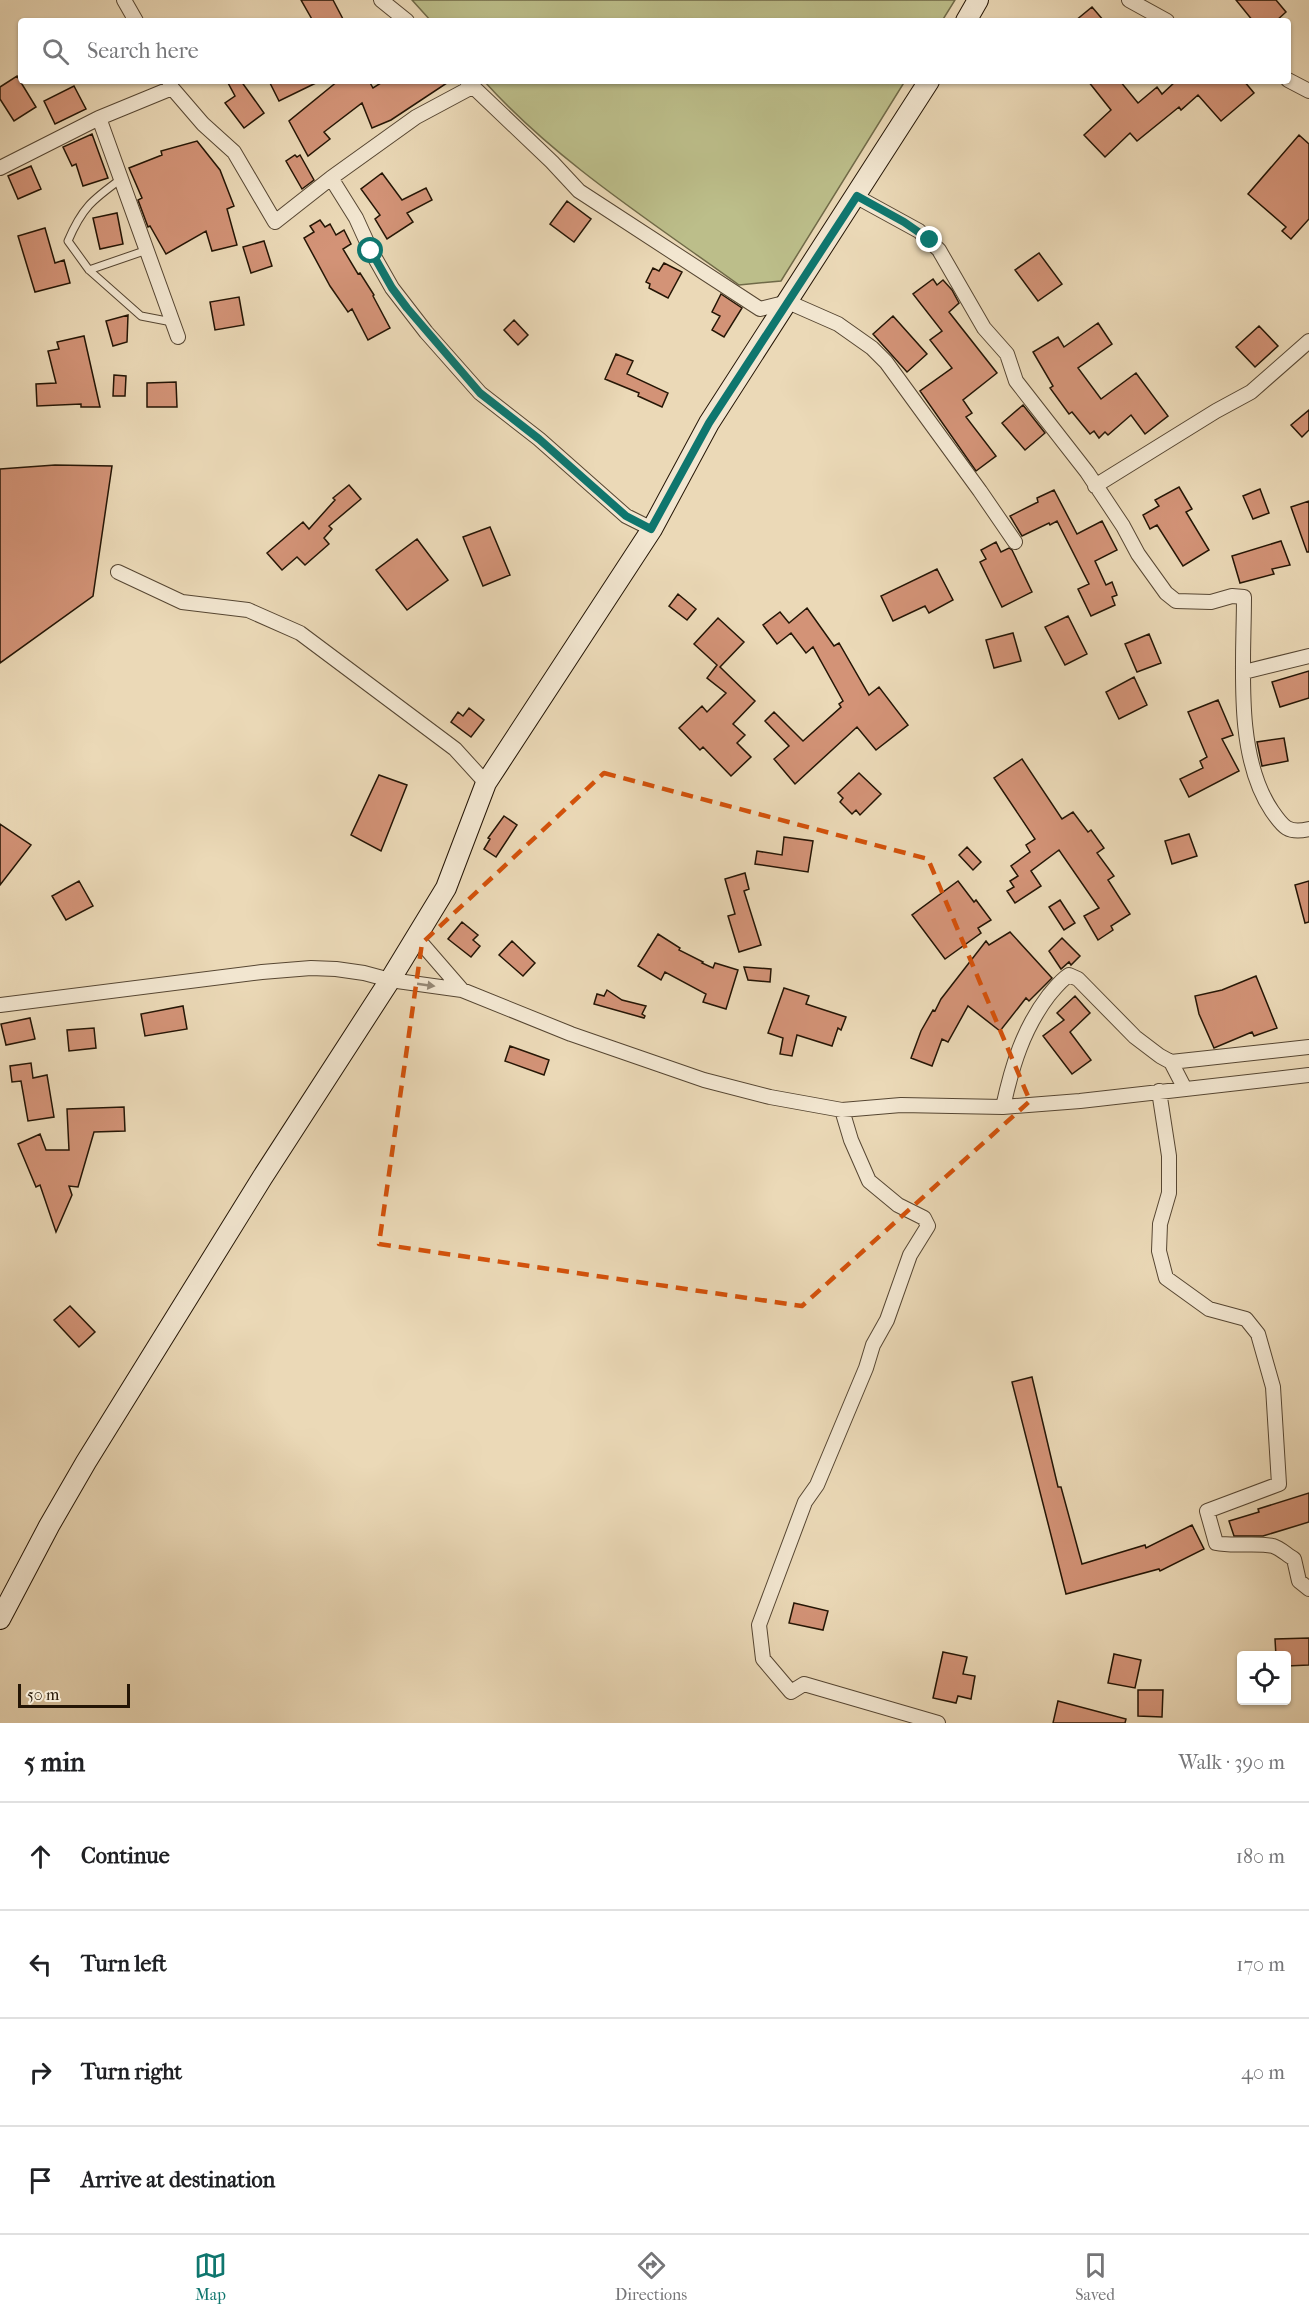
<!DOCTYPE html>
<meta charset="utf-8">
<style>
:root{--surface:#fff;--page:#f2f2f2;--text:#202124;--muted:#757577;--line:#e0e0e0;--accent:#0f766e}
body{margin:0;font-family:"IM FELL French Canon",serif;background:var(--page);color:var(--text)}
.controls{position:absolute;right:18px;bottom:18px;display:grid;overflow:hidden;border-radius:6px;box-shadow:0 2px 4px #0004}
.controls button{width:54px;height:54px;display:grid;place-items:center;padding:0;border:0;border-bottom:2px solid var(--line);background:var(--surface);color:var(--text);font:30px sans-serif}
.scale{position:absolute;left:18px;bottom:15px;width:112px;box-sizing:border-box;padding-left:6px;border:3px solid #241505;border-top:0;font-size:16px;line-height:21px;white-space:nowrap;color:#241505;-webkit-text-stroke:4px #f2e6d0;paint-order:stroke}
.stop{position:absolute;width:18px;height:18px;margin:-14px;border:4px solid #0f766e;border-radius:50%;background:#fff}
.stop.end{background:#0f766e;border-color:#fff;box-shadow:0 2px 6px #0008}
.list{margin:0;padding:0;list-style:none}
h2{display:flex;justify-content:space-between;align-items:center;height:78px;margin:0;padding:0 24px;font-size:26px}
h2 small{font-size:20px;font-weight:400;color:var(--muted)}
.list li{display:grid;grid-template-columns:39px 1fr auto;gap:18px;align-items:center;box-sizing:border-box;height:108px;padding:0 24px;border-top:2px solid var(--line)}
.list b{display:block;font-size:22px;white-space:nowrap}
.list em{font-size:20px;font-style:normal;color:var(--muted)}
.icon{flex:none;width:33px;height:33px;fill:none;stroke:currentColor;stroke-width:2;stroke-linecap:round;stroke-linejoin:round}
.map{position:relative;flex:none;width:1309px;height:1723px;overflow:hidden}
.search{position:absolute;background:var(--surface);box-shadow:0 2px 4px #0004;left:18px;right:18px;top:18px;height:66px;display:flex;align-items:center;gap:15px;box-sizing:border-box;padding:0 21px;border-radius:6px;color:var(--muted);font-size:22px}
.sheet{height:510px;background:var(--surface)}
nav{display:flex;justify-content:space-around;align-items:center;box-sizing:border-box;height:84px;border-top:2px solid var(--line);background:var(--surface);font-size:16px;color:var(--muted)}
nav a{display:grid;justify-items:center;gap:3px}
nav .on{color:var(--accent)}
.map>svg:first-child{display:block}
.green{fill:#bcbe8a;stroke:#706a48;stroke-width:1.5}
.building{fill:#d39377;stroke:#241505;stroke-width:1.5}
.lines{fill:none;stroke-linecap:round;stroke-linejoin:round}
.service-casing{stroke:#564632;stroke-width:9}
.minor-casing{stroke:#564632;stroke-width:16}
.secondary-casing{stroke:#241505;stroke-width:22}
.service{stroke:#f2e6d0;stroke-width:7}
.minor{stroke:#f2e6d0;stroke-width:14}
.secondary{stroke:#f2e6d0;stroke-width:20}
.oneway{fill:#958875}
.route{stroke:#0f766e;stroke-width:8}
.marked{fill:none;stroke:#d4520b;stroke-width:4.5;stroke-dasharray:12 8;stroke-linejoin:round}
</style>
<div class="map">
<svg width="1309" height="1723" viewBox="0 0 1309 1723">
<rect width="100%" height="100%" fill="#ebd9b7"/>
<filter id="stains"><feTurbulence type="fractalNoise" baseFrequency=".00333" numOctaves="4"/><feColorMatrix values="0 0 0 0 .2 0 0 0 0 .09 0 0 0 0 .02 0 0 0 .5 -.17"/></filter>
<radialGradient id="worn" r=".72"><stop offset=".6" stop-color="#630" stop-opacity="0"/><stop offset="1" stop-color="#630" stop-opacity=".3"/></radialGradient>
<!-- green -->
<path class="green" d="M412 0H955L942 21H431Z
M484 81H905L781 281 739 285C652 222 557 162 484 81Z"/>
<!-- building -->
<path class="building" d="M301 0H333L344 21H313Z
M1236 0H1276L1286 12 1276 21H1253Z
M1092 7 1104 21H1075Z
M17 76 36 107 14 121 0 99V87Z
M227 81H241L264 113 244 128 225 103 235 96Z
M269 81H320L279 101Z
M338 81H369L373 88 384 81H450L391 120 372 128 362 103 324 132 330 139 308 156 289 121Z
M1088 81H1120L1138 103 1157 87 1162 94 1176 81H1244L1254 93 1221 121 1198 95 1181 110 1179 107 1137 141 1130 133 1105 157 1084 135 1111 110Z
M74 86 86 109 55 124 44 101Z
M92 134 108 178 83 186 76 164 72 166 63 147Z
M1299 135 1309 144V219L1291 239 1282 231 1286 227 1248 194Z
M197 141 220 170 234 206 227 209 237 245 212 251 206 231 166 254 150 226 148 227 138 200 142 198 129 168 162 155 161 151Z
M295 155 297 157 300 155 314 180 302 189 286 161Z
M31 166 41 189 18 199 8 176Z
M382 173 402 200 426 188 432 200 407 213 413 222 387 239 375 219 380 215 361 189Z
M567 201 591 219 574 242 550 224Z
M117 213 123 244 100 249 93 218Z
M320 220 325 227 330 224 336 235 344 230 351 244 343 249 358 274 360 273 374 295 373 296 390 328 368 340 352 309 348 312 330 286 304 238 314 232 310 226Z
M45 228 55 263 64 260 70 283 35 292 18 236Z
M264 241 272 266 251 273 243 247Z
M1039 253 1062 284 1038 301 1015 270Z
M664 263 682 272 668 298 649 288 650 284 646 282 653 268 659 271Z
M933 279 937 285 943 280 952 290 959 303 949 312 997 373 963 400 972 413 966 417 996 456 976 471 920 391 952 368 930 340 942 331 913 294Z
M721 294 742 308 724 337 712 330 720 316 712 312Z
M239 297 244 325 215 330 210 302Z
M128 315 127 342 113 346 106 321Z
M893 316 927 354 907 372 873 334Z
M514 320 528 335 518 345 504 330Z
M1098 323 1112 344 1078 368 1101 399 1136 373 1168 416 1145 434 1131 415 1108 435 1105 432 1099 438 1094 431 1090 434 1072 412 1069 414 1050 388 1053 386 1033 352 1058 337 1064 347Z
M1259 326 1278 346 1255 367 1236 347Z
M84 336 100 407H81V404L37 406 36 384 56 383 48 351 59 349 57 342Z
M616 354 633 361 627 374 668 393 662 407 638 396 639 393 605 379Z
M114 375 126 376 125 396H113Z
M176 382 177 407H147V383Z
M1023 405 1045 433 1025 450 1002 423Z
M1309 410V430L1302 437 1291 425Z
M55 465 112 466 93 596 0 663V469Z
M349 485 361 499 329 526 332 529 324 538 329 544 305 565 297 557 282 570 267 553 303 522 309 529 335 500 333 498Z
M1179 487 1192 509 1186 512 1209 550 1183 566 1157 525 1150 529 1143 515 1159 506 1155 500Z
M1260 489 1269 513 1253 519 1243 496Z
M1054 490 1077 534 1102 521 1117 550 1095 561 1106 585 1112 582 1117 595 1112 597 1115 605 1091 616 1078 589 1089 584 1057 521 1050 525 1049 523 1022 536 1010 516 1038 502 1037 498Z
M1309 501V552H1307L1291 507Z
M490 527 510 575 483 586 463 537Z
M417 539 448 580 407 610 376 570Z
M1281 541 1290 565 1272 569 1274 574 1240 583 1232 556Z
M996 542 1001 552 1009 548 1012 550 1032 592 1002 607 980 562 986 559 981 550Z
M937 569 953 600 929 613 925 606 893 621 881 596Z
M678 594 696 609 687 620 669 606Z
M807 608 834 646 839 643 869 695 879 687 908 725 876 750 857 727 795 784 774 759 789 746 765 721 774 712 803 741 841 707 839 704 843 701 813 647 806 653 791 633 777 644 763 625 780 612 789 623Z
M1068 616 1087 654 1065 665 1045 627Z
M718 618 744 642 720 667 755 701 733 724 745 735 737 743 751 757 731 776 703 747 700 750 679 728 702 706 707 712 726 693 707 678 717 665 694 644Z
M1013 633 1021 661 994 668 986 640Z
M1149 634 1161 663 1137 672 1125 644Z
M1309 671V698L1280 707 1272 682Z
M1134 677 1147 705 1119 719 1106 692Z
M1218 700 1233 735 1222 739 1239 771 1189 797 1180 779 1203 768 1200 761 1207 757 1188 712Z
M469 708 484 720 471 737 451 722 458 712 463 716Z
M1284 738 1288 761 1262 766 1257 742Z
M1022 759 1062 819 1073 812 1088 832 1091 830 1104 848 1097 853 1114 876 1108 880 1130 914 1111 926 1113 930 1098 940 1084 916 1099 908 1059 850 1031 871 1041 886 1015 903 1007 891 1014 887 1010 881 1018 876 1011 866 1030 852 1026 845 1035 839 994 778Z
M859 773 881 794 860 815 856 810 852 814 840 802 843 798 838 793Z
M379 775 407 785 381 851 351 835Z
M504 816 517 825 496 857 484 849 490 839 488 838Z
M0 824 31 845 0 885Z
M1189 834 1197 856 1172 864 1165 841Z
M784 837 813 841 808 872 755 864 757 851 782 855Z
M967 847 981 862 973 870 959 855Z
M745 873 749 889 744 891 761 945 739 952 728 916 735 914 725 879Z
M79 881 93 906 66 920 52 896Z
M958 881 974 902 976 900 991 920 978 928 981 933 945 959 912 915Z
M1309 881V922L1305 923 1295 885Z
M1060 900 1075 923 1064 930 1049 907Z
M462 922 478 935 473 940 480 946 471 957 448 939Z
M1010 932 1052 978 1029 1001 1026 998 1000 1031 968 1006 948 1042 942 1039 932 1066 911 1058 921 1031 933 1010 935 1011 941 999 986 941 989 945Z
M658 934 680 948 679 950 703 962 702 963 713 968 715 963 738 970 726 1009 703 1002 706 994 665 972 661 980 638 966Z
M1062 938 1080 956 1071 965 1069 962 1061 969 1049 951Z
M512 941 535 963 523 976 499 955Z
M744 967 771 969 770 982 748 980Z
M1256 976 1277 1028 1254 1036 1252 1032 1214 1048 1199 1014 1195 996 1222 990Z
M784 988 809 996 806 1004 846 1017 841 1030 838 1028 832 1046 797 1035 792 1056 780 1054 783 1038 768 1033Z
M607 990 622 1000 646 1006 642 1014 645 1016 644 1018 594 1004 597 994 604 996Z
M1075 996 1090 1013 1070 1032 1091 1060 1072 1074 1043 1036 1064 1020 1057 1013Z
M183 1006 187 1029 145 1036 141 1014Z
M30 1018 35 1039 6 1045 1 1024Z
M94 1028 96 1048 69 1051 67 1030Z
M510 1046 549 1060 544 1075 505 1061Z
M31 1063 33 1078 47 1075 54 1117 28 1121 21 1081 12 1082 10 1066Z
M124 1107 125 1131 94 1132 78 1187 69 1186 72 1195 56 1232 40 1185 36 1187 18 1144 40 1134 46 1150H69L67 1109Z
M70 1306 95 1332 79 1347 54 1320Z
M1032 1377 1058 1487H1061L1082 1564 1145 1545 1146 1548 1192 1525 1204 1549 1160 1571 1159 1569 1066 1594 1012 1382Z
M1309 1493V1522L1263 1536H1234L1229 1521 1259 1512 1258 1509Z
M794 1603 828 1611 823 1630 789 1623Z
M1309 1638V1665L1287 1666V1656H1276L1275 1639Z
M943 1652 967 1657 963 1674 975 1676 971 1699 958 1696 956 1703 933 1698Z
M1114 1654 1141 1660 1135 1688 1108 1683Z
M1138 1690H1163L1162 1717 1138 1716Z
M1058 1701 1126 1719 1125 1723H1053Z"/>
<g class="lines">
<defs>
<path id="service" d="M121 179C92 200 82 208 68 241L89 270 141 316 172 322
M89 270 147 250"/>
<path id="minor" d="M124 0 136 21
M381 0 407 21
M1129 0 1167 21
M1288 80 1309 91
M169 81 172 88 203 124 234 152 275 222 331 178 356 218 371 251 392 288 426 332 480 393 539 439 626 516 652 529
M467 81 552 162 579 191 760 309 788 302 838 324 872 348 886 362 980 491 1015 542
M99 118 178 337
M0 168 99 118 172 88
M331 178 416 117 472 87
M857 197 919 231 939 250 984 328 1007 354 1016 381 1087 472 1123 526 1138 554 1166 593 1176 601 1211 602 1232 596 1244 597C1244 663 1234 755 1272 811 1283 827 1288 834 1309 829
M1095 486 1216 411 1251 392 1309 341
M118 572 182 602 248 610 300 633 455 749 486 783
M1244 672 1309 656
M416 937 462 990
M0 1005 262 972 311 968 336 969 364 973 390 980 462 990 571 1034 704 1080 770 1097 842 1110 901 1105 1003 1107 1080 1101 1309 1075
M1171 1062 1309 1047
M1159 1091 1169 1156V1193L1160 1224 1159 1251 1166 1278 1209 1309 1246 1319 1258 1334 1273 1387 1279 1484 1207 1511 1216 1543C1235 1547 1254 1542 1273 1546 1280 1548 1287 1555 1294 1559L1299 1581 1309 1589
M1003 1107C1012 1066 1023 1029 1049 995 1055 988 1061 980 1069 975L1078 979 1135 1037 1160 1056 1171 1062 1185 1089
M842 1110 851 1140 869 1181 898 1205 924 1218 928 1226 910 1255 887 1320 873 1345 866 1368 817 1485 805 1502 759 1625 763 1659 791 1692 804 1684 938 1723"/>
<path id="secondary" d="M966 21 978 0
M0 1619 49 1526 86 1462 262 1178 390 980 446 888 486 783 652 529 709 423 929 81"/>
</defs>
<!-- service casing -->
<use href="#service" class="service-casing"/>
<!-- minor casing -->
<use href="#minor" class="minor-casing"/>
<!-- secondary casing -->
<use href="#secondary" class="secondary-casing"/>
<!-- service -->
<use href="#service" class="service"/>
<!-- minor -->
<use href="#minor" class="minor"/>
<!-- secondary -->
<use href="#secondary" class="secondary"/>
</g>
<!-- one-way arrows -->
<defs><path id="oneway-solid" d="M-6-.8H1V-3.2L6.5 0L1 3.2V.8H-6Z" transform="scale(1.5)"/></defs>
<use class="oneway" href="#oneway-solid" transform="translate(426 985) rotate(8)"/>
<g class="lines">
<!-- route -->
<path class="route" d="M371 251 392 288 407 308 480 393 539 439 626 516 651 529 709 423 857 196 904 222 930 240"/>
</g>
<!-- marked area -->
<path class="marked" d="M604 773 928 859 1030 1101 802 1306 379 1244 422 943Z"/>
<rect width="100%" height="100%" filter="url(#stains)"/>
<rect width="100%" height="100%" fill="url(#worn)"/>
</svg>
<div class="controls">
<button><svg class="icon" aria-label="locate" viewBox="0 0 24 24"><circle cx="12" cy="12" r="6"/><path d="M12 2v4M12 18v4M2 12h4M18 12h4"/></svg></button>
</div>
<div class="scale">50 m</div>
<div class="stop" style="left:371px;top:251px"></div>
<div class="stop end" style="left:930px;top:240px"></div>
<div class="search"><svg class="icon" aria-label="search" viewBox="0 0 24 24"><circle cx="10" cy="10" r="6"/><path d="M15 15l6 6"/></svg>Search here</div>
</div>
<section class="sheet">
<h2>5 min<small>Walk · 390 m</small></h2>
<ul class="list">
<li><svg class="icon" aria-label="ahead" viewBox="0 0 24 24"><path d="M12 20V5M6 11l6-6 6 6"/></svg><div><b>Continue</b></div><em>180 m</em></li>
<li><svg class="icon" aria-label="left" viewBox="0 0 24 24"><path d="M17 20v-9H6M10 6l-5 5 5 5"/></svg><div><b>Turn left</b></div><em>170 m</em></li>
<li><svg class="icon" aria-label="right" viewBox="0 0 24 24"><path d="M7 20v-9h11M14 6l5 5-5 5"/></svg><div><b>Turn right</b></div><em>40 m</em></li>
<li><svg class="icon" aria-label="arrive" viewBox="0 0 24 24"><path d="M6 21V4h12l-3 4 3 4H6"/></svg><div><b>Arrive at destination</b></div></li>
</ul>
</section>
<nav>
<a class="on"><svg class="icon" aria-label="map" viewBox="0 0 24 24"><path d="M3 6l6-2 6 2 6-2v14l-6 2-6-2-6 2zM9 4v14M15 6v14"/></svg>Map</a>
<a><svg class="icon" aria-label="directions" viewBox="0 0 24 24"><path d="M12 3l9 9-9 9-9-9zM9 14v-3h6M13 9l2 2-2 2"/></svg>Directions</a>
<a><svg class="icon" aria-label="saved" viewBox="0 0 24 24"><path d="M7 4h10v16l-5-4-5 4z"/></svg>Saved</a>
</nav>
